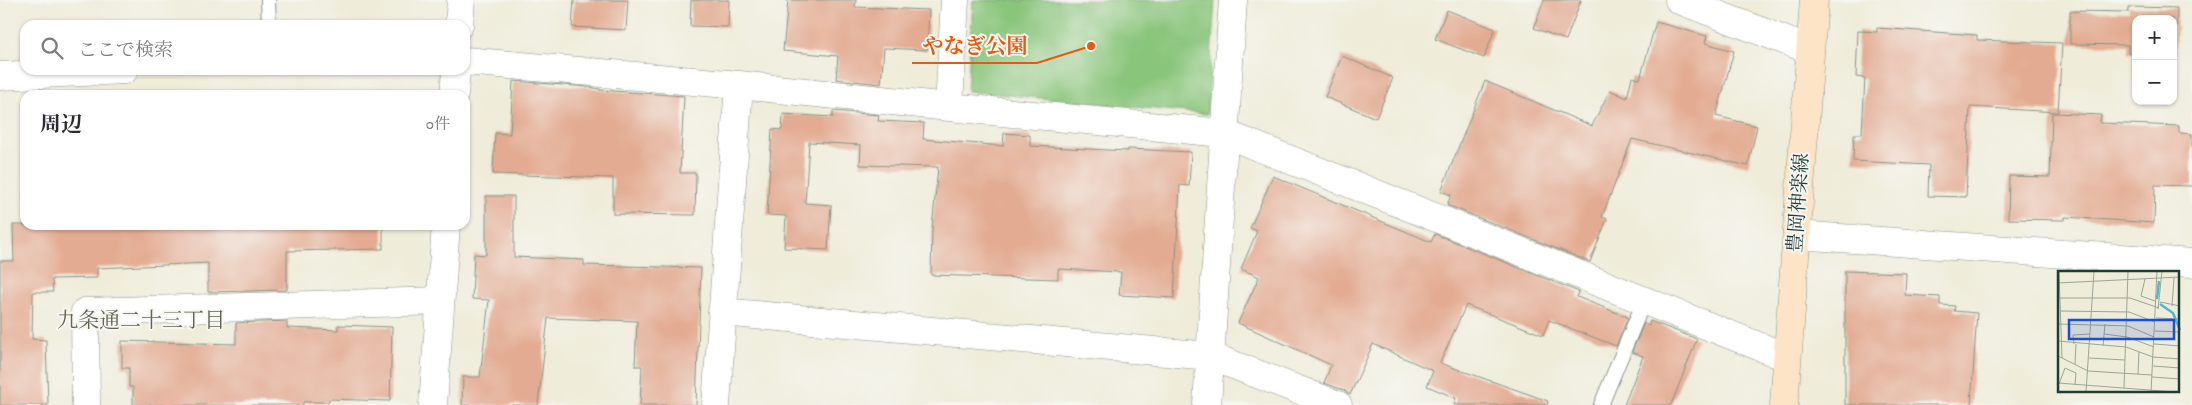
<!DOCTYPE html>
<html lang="ja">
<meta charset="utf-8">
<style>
:root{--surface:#fff;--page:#f2f2f3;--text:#2b2b33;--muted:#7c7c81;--line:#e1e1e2}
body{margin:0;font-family:"IM FELL DW Pica","Noto Serif JP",serif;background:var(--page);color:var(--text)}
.controls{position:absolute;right:15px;top:15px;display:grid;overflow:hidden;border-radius:10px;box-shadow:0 1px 4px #0004}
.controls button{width:45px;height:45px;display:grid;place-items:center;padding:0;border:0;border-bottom:1px solid var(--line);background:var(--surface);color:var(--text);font:25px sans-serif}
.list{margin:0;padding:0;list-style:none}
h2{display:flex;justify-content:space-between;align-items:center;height:65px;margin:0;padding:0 20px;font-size:21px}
h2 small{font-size:16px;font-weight:400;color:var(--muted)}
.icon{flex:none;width:28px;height:28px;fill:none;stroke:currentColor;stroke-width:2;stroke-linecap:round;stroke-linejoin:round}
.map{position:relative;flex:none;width:2192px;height:405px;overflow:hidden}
.search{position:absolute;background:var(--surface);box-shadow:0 1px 4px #0004;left:20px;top:20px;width:450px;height:55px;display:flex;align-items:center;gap:12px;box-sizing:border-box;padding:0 18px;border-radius:15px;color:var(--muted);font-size:19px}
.panel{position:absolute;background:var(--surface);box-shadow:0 1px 4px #0004;left:20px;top:90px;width:450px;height:140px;border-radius:15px}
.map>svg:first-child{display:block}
.green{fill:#89c57a;stroke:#548157}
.building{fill:#e3ab92}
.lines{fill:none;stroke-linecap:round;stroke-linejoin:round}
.lane-casing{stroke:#879486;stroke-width:16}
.street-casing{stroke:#879486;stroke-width:29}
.secondary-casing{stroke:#879486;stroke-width:29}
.lane{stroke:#fff;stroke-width:14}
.street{stroke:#fff;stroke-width:28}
.secondary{stroke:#fee4c6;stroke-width:28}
.labels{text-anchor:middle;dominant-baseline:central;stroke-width:4;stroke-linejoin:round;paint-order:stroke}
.street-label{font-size:20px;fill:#1f3d34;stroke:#f6f6f2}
.neighbourhood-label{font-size:21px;fill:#646455;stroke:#f6f6f2}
.inset-river{fill:none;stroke:#4fb8cc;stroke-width:2.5}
.inset-road{fill:none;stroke:#9ca697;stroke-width:1}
.view{fill:#1d4ed8;fill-opacity:0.15;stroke:#1d4ed8;stroke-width:2.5}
.inset-edge{fill:none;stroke:#1f3d34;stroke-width:2.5}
.leader{fill:none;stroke:#e8590c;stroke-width:2}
.callout-dot{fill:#e8590c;stroke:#f6f6f2;stroke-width:2}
.callout-label{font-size:21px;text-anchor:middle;font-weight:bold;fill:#e8590c;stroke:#f6f6f2;stroke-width:4;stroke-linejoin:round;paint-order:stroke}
</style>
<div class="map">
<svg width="2192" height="405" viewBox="0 0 2192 405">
<rect width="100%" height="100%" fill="#f6f6f2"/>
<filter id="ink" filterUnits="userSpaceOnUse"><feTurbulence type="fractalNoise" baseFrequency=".02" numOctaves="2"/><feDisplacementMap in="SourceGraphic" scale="10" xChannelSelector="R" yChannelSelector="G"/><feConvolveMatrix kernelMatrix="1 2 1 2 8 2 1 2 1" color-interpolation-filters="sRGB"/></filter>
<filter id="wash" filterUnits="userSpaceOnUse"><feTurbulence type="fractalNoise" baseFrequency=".0096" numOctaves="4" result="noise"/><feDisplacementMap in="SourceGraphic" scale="20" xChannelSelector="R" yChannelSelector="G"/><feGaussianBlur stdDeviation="1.12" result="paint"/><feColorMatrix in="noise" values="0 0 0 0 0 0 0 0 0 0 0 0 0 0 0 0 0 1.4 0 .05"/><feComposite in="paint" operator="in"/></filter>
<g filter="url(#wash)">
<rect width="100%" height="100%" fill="#efecd9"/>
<!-- green -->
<path class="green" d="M973 0H1215L1207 114 967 91Z"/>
<g id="blocks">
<!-- building -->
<path class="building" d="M574 0H628L626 30 572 27Z
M691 0H729L728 27 690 26Z
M788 0H856L855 7 929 10 927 50 884 48 881 84 836 79 838 56 783 51Z
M1544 0H1581L1566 40 1534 28Z
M2129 7 2177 8 2176 54H2173V19H2136V53H2128V45L2070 44V11L2129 12Z
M1447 10 1495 29 1484 58 1435 39Z
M1656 22 1707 36 1705 43 1734 51 1716 116 1757 126 1748 166 1632 139 1602 217 1607 219 1590 262 1447 205 1451 195 1441 191 1485 81 1592 126 1610 90 1627 98 1632 77 1640 79Z
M1877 28 1977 35V40L2062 43 2058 112 1970 107 1966 197 1928 196 1929 165 1853 161 1854 134H1862L1865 78 1856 77 1858 31 1877 32Z
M1342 56 1393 78 1376 118 1325 97Z
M513 81 588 87 600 89V90L684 96 680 173H696L695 215 613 214V178L493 174 495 133 510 134Z
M833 111 879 115 878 121 924 123 923 139 1003 146 1004 133 1030 135V146L1128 151V149L1191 152 1189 186 1180 185 1174 298 1119 295 1121 272 1058 269V279L931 275 932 229 938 167 860 165 861 145 809 142 805 203 831 205 828 250 784 248 786 216 767 215 772 129 782 130 783 114 833 117Z
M2052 113 2101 115 2100 123 2179 126V133L2192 134V186L2155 185 2154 223 2065 217V220L2008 219 2009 176 2050 177Z
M1273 176 1431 242 1435 234 1579 292 1577 297 1628 317 1616 346 1549 320 1543 335 1466 305 1440 363 1548 401 1547 405H1454L1456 398 1427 386 1433 371 1373 344 1350 395 1344 390 1324 383 1331 365 1238 323 1259 277 1241 269 1257 231 1250 228Z
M486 196H514V257L584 260V265L701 268 696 405H640L642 366H635L637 321 548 318 538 405H462L463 377H480L489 300 472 299 474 254 486 255Z
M13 225H383V249L287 251V290L208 292V263L97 268V278L52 279 53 292H33L32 339 46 340 48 405H0V261H14Z
M1845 271 1906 273 1905 295 1940 297V305L1955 306 1954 311 1977 313 1971 405H1845Z
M287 321V328L338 330V325L392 327 390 401 329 399V402H303V405H133V387H129V368H122V341L236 344V323Z
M1650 321 1697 339 1671 405H1624L1643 356 1632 352 1644 323 1649 325Z"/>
</g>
</g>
<g filter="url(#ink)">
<use href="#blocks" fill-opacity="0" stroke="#879486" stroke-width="1"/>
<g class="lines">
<defs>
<path id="lane" d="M268 0 269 25
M1601 405 1644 301"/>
<path id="street" d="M1679 0 1810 50
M459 25 461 0
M465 61 739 85 949 107 1223 133 1786 357
M0 76 124 70
M454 95 456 70
M949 107 955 0
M1797 235 2192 263
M722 312 1210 356 1338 405
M86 405 85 312 440 301
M433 405 446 225
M716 405 739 85
M1207 405 1233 0"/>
<path id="secondary" d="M1784 405 1814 0"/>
</defs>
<!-- lane casing -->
<use href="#lane" class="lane-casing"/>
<!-- street casing -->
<use href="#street" class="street-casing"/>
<!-- secondary casing -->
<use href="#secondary" class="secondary-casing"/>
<!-- lane -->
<use href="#lane" class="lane"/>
<!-- street -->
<use href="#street" class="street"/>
<!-- secondary -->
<use href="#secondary" class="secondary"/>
</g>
</g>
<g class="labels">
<!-- street labels -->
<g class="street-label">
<text transform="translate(1799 203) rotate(-86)">豊岡神楽線</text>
</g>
<!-- neighbourhood labels -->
<g class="neighbourhood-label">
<text x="141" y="321">九条通二十三丁目</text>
</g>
</g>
<!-- overview -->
<g transform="translate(2058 271)">
<rect width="121" height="121" fill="#efecd9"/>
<path class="inset-river" d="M99 28 101 10M102 33 115 42 122 59"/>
<path class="inset-road" d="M1 0 4 87M87 8 83 25 97 30M0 12 122 6M0 27H72L101 37M102 31 122 35M114 35 116 7M100 38 104 0M3 40 71 41 97 51M98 47 122 48M0 53 70 55 96 66M97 60 122 61M46 63 69 66 96 76M0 70 68 76 95 86 122 88M16 73 15 64 32 63M96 73 122 75M45 75 47 53M0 85 30 100 94 104M31 87 67 89M17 93 18 73M95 95 122 97M80 103 81 81M94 106 122 108M0 112 117 121M1 113 7 97 18 102 17 114M66 117 70 0M28 121 36 0M93 121 99 0"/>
<path class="view" d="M11 49H116V68H11Z"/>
<rect width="121" height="121" class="inset-edge"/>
</g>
<!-- callouts -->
<path class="leader" d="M1091 46L1037 63H912"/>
<circle class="callout-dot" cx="1091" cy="46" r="5"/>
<g class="callout-label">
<text x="975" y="53">やなぎ公園</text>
</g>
</svg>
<div class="controls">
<button>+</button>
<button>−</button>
</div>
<div class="search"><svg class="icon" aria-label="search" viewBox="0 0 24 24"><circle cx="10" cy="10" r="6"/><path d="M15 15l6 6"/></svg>ここで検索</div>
<section class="panel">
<h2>周辺<small>0件</small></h2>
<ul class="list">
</ul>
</section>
</div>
